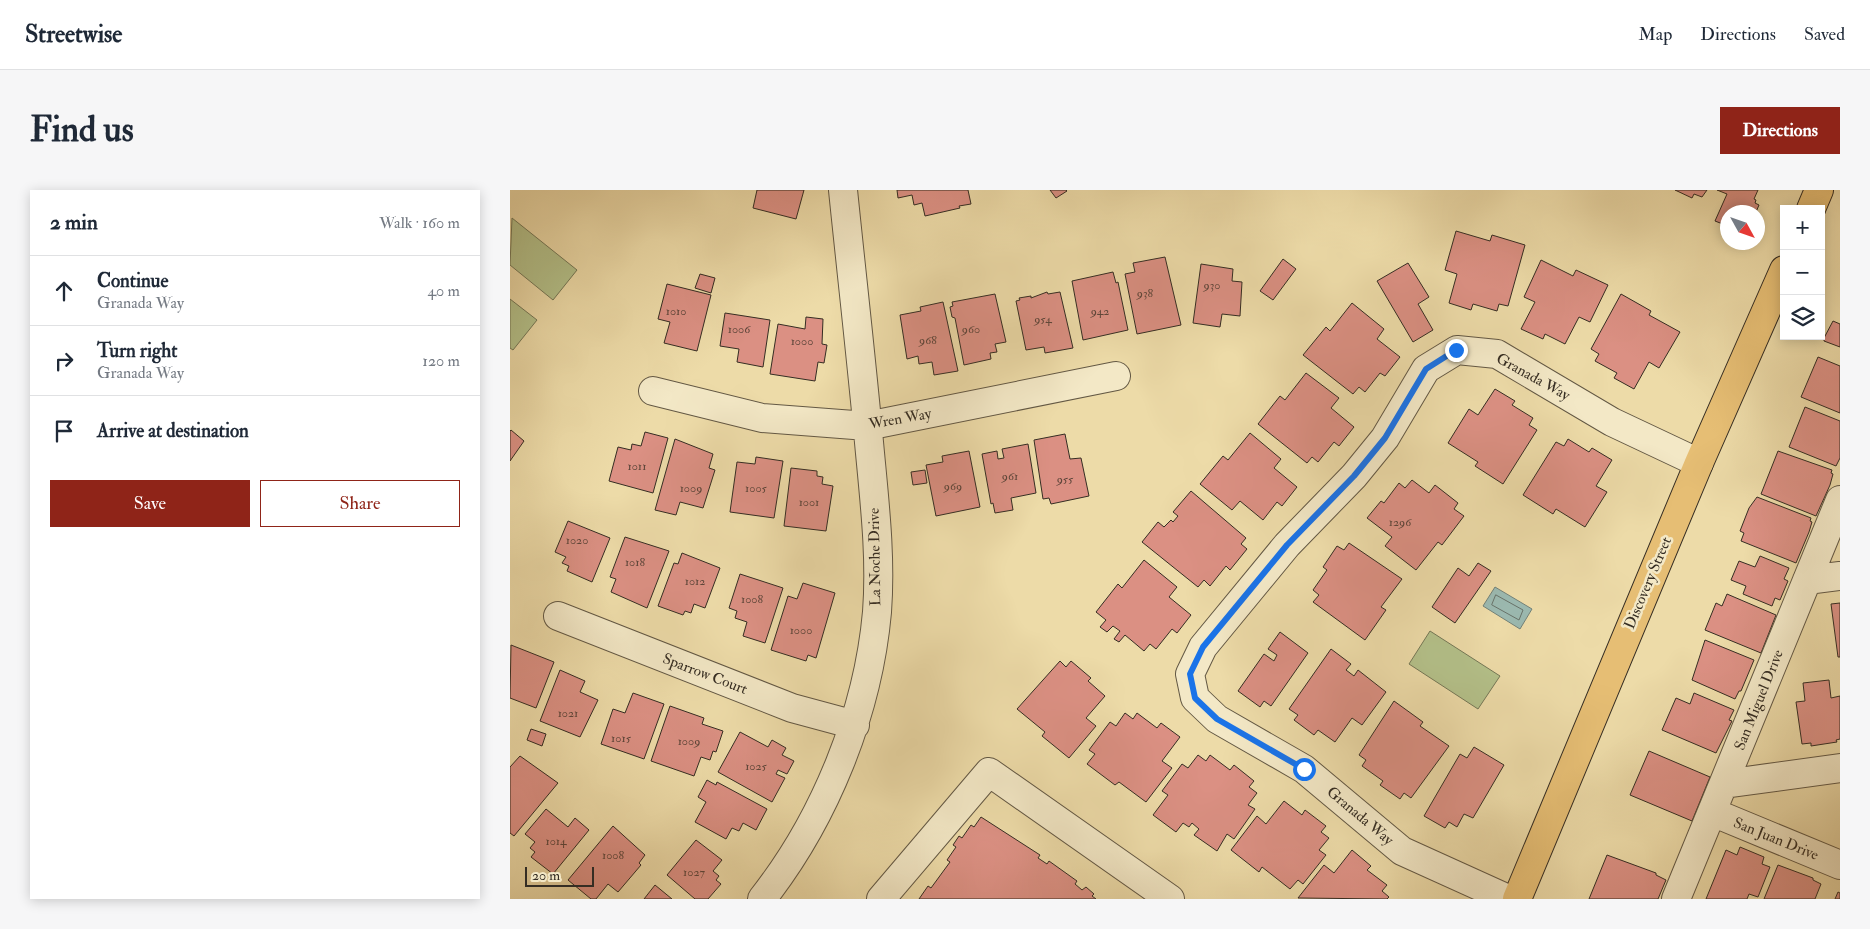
<!DOCTYPE html>
<meta charset="utf-8">
<style>
:root{--surface:#fff;--page:#f6f6f7;--text:#1f2937;--muted:#747a83;--line:#e0e1e3;--accent:#8f2418}
body{margin:0;font-family:"IM FELL Double Pica",serif;background:var(--page);color:var(--text)}
.controls{position:absolute;right:15px;top:15px;display:grid;overflow:hidden;border-radius:0px;box-shadow:0 2px 12px #0003}
.controls button{width:45px;height:45px;display:grid;place-items:center;padding:0;border:0;border-bottom:1px solid var(--line);background:var(--surface);color:var(--text);font:25px sans-serif}
.compass{position:absolute;left:1210px;top:15px;width:45px;height:45px;border-radius:50%;background:var(--surface);box-shadow:0 2px 12px #0003;rotate:130deg}
.scale{position:absolute;left:15px;bottom:12px;width:69px;box-sizing:border-box;padding-left:5px;border:2px solid #352d23;border-top:0;font-size:14px;line-height:18px;white-space:nowrap;color:#352d23;-webkit-text-stroke:4px #f3e8c6;paint-order:stroke}
.stop{position:absolute;width:15px;height:15px;margin:-11px;border:4px solid #1a73e8;border-radius:50%;background:#fff}
.stop.end{background:#1a73e8;border-color:#fff;box-shadow:0 1px 5px #0008}
.list{margin:0;padding:0;list-style:none}
h2{display:flex;justify-content:space-between;align-items:center;height:65px;margin:0;padding:0 20px;font-size:21px}
h2 small{font-size:16px;font-weight:400;color:var(--muted)}
.list li{display:grid;grid-template-columns:32px 1fr auto;gap:15px;align-items:center;box-sizing:border-box;height:70px;padding:0 20px;border-top:1px solid var(--line)}
.list b{display:block;font-size:19px;white-space:nowrap}
.list p{margin:0;font-size:16px;white-space:nowrap;color:var(--muted)}
.list em{font-size:16px;font-style:normal;color:var(--muted)}
.actions{display:flex;gap:10px;padding:15px 20px}
.actions a{flex:1;padding:11px 0;border:1px solid var(--accent);border-radius:0px;text-align:center;font-size:18px;color:var(--accent)}
.actions .main{background:var(--accent);color:#fff}
.icon{flex:none;width:28px;height:28px;fill:none;stroke:currentColor;stroke-width:2;stroke-linecap:round;stroke-linejoin:round}
.map{position:relative;flex:none;width:1330px;height:709px;overflow:hidden;border-radius:0px}
header{display:flex;align-items:center;gap:30px;box-sizing:border-box;height:70px;padding:0 25px;background:var(--surface);border-bottom:1px solid var(--line)}
header strong{font-size:24px}
nav{display:flex;gap:28px;margin-inline-start:auto;font-size:18px}
.intro{display:flex;align-items:center;justify-content:space-between;box-sizing:border-box;height:120px;padding:0 30px}
h1{margin:0;font-size:35px}
.button{padding:12px 22px;border-radius:0px;background:var(--accent);color:#fff;font-size:18px;font-weight:700}
main{display:flex;gap:30px;padding:0 30px}
aside{flex:1;background:var(--surface);border-radius:0px;box-shadow:0 2px 12px #0003}
.map>svg:first-child{display:block}
.green{fill:#b4c18a;stroke:#747756}
.water{fill:#9bb9b0;stroke:#728178}
.lines{fill:none;stroke-linecap:round;stroke-linejoin:round}
.shore{stroke:#68736a;stroke-width:1}
.building{fill:#db9083;stroke:#352d23}
.minor-casing{stroke:#635844;stroke-width:30}
.major-casing{stroke:#352d23;stroke-width:30}
.minor{stroke:#f3e8c6;stroke-width:28}
.major{stroke:#e6be74;stroke-width:28}
.route{stroke:#1a73e8;stroke-width:6}
.labels{text-anchor:middle;dominant-baseline:central;stroke-width:5;stroke-linejoin:round;paint-order:stroke}
.number-label{font-size:12px;fill:#5e463b}
.street-label{font-size:15px;fill:#352d23;stroke:#f3e8c6}
</style>
<header>
<strong>Streetwise</strong>
<nav><a>Map</a><a>Directions</a><a>Saved</a></nav>
</header>
<div class="intro"><h1>Find us</h1><a class="button">Directions</a></div>
<main>
<aside>
<h2>2 min<small>Walk · 160 m</small></h2>
<ul class="list">
<li><svg class="icon" aria-label="ahead" viewBox="0 0 24 24"><path d="M12 20V5M6 11l6-6 6 6"/></svg><div><b>Continue</b><p>Granada Way</p></div><em>40 m</em></li>
<li><svg class="icon" aria-label="right" viewBox="0 0 24 24"><path d="M7 20v-9h11M14 6l5 5-5 5"/></svg><div><b>Turn right</b><p>Granada Way</p></div><em>120 m</em></li>
<li><svg class="icon" aria-label="arrive" viewBox="0 0 24 24"><path d="M6 21V4h12l-3 4 3 4H6"/></svg><div><b>Arrive at destination</b></div></li>
</ul>
<div class="actions"><a class="main">Save</a><a>Share</a></div>
</aside>
<div class="map">
<svg width="1330" height="709" viewBox="0 0 1330 709">
<rect width="100%" height="100%" fill="#eddba8"/>
<filter id="stains"><feTurbulence type="fractalNoise" baseFrequency=".004" numOctaves="4"/><feColorMatrix values="0 0 0 0 .2 0 0 0 0 .09 0 0 0 0 .02 0 0 0 .5 -.17"/></filter>
<radialGradient id="worn" r=".72"><stop offset=".6" stop-color="#630" stop-opacity="0"/><stop offset="1" stop-color="#630" stop-opacity=".3"/></radialGradient>
<!-- green -->
<path class="green" d="M2 28 67 80 43 110 0 75Z
M0 109 27 130 3 160 0 158Z
M920 441 990 486 968 519 899 474Z"/>
<!-- water -->
<path class="water" d="M985 397 1022 419 1010 439 973 416Z"/>
<g class="lines">
<!-- shore -->
<path class="shore" d="M986 405 1013 420 1009 430 982 415Z"/>
</g>
<!-- building -->
<path class="building" d="M247 0H294L286 29 243 18Z
M387 0H458L461 14 449 16 450 18 415 26 412 13 404 15 402 5 388 8Z
M540 0H556L557 1 546 8Z
M1165 0H1197L1192 7 1184 4 1182 8Z
M1207 0H1248L1244 9 1246 10 1245 13 1249 15 1246 22H1218V36L1205 31 1217 4Z
M946 41 980 51 982 45 1015 55 998 116 989 114 987 121 963 114 961 120 939 113 947 84 935 80Z
M655 67 671 135 627 144 615 84 625 82 623 73Z
M773 69 786 79 763 110 750 101Z
M1031 70 1063 86 1066 80 1098 95 1080 132 1069 127 1055 154 1035 144 1033 149 1011 139 1025 112 1014 107Z
M898 73 919 107 908 114 923 140 903 152 867 91Z
M691 74 723 79 722 91 732 92 730 126 712 124 710 137 683 133Z
M603 82 606 93 608 92 618 140 573 150 562 91Z
M190 84 205 88 201 103 185 98Z
M157 94 201 105 187 161 154 153 160 132 148 129Z
M537 102 538 104 550 102 563 158 535 163 534 157 516 160 506 111 510 110 509 108 521 106V108Z
M485 104 496 152 485 154 487 162 480 163 481 169 454 175 445 128 442 127 440 117 443 116 442 112Z
M1111 104 1141 121 1139 125 1170 142 1149 178 1139 172 1124 199 1104 188 1107 183 1085 171 1089 164 1081 159Z
M433 112 448 181 424 185 422 172 409 174 408 166 397 169 390 125 411 121 410 117Z
M842 113 874 139 867 149 890 167 875 186 870 183 855 202 849 197 843 204 793 165 816 137 820 141Z
M215 123 260 130 253 177 227 172 229 159 210 156Z
M296 127 313 129 312 154 317 155 314 173 308 172 305 191 260 184 268 134 295 139Z
M1323 131 1330 134V157L1314 151V148Z
M1308 167 1330 176V223L1291 207Z
M796 183 829 208 821 218 844 237 829 256 824 252 808 272 802 267 797 273 748 234 770 206 775 210Z
M985 199 1005 211 1002 215 1023 228 1019 235 1027 240 993 294 965 276 968 272 938 253 959 219 968 225Z
M1295 217 1330 231V268L1326 276 1279 257Z
M1 240 14 251 0 271V241Z
M135 242 158 248 143 303 99 291 108 257 121 260 122 254 131 256Z
M740 243 771 269 764 278 787 297 772 316 767 312 753 330 730 311 722 320 690 294 713 266 718 270Z
M555 244 560 269 571 268 579 306 541 314 539 308 533 309 524 250Z
M165 249 203 264 199 278 205 280 193 318 170 312 166 325 145 320Z
M1058 249 1079 262 1082 258 1102 270 1086 296 1097 302 1075 337 1046 319 1043 324 1013 305 1046 252 1054 256Z
M518 254 526 303 501 308 503 320 485 323 483 313 481 314 472 264 487 261 488 269 494 268 492 259Z
M459 261 470 317 426 326 416 275 433 272 432 266Z
M1268 261 1322 280 1321 283 1323 284 1320 295 1306 326 1251 304Z
M246 267 273 271 264 328 220 322 227 272 245 274Z
M281 278 307 281V286L313 287 312 294 323 296 316 341 274 336Z
M415 280 417 293 403 295 401 282Z
M902 290 919 303 925 295 948 313 944 319 954 326 932 355 928 352 906 380 875 356 882 347 857 328 871 311 874 313 889 293 895 298Z
M681 301 736 348 731 354 737 359 720 380 716 376 700 396 694 390 688 397 632 352 648 332 654 337 661 330 663 332 668 326 663 322Z
M1247 307 1301 328 1300 331 1302 332 1299 342 1286 373 1231 351 1234 343 1230 341 1239 318Z
M58 331 100 348 82 392 57 381 59 376 52 373 56 367 45 362Z
M115 347 159 361 137 418 101 402 106 389 100 387Z
M839 353 892 389 871 417 876 420 855 450 803 412 809 405 803 400 817 380 813 377 827 356 834 360Z
M172 363 210 378 195 418 184 414 181 423 175 421 173 425 148 416 164 373 168 374Z
M1250 366 1279 378 1274 389 1278 391 1270 410 1265 408 1262 416 1233 404 1236 396 1221 390 1229 371 1245 377Z
M634 370 667 397 659 407 681 425 667 443 662 439 646 459 640 454 634 461 615 445 609 452 604 449 610 441 603 436 597 442 590 437 596 430 586 422 608 394 612 398Z
M968 373 981 381 945 433 922 417 948 378 959 386Z
M230 384 273 398 255 453 233 446 237 432 225 428 227 421 219 418Z
M293 393 325 403 306 468 298 465 296 471 261 460 278 406 287 409Z
M1217 404 1266 425 1251 463 1195 440 1206 413 1212 416Z
M1330 413V467H1328L1321 414Z
M770 442 798 463 761 516 754 511 750 517 728 501 754 464 764 471 767 465 758 459Z
M1195 450 1244 470 1231 501H1229L1225 509 1182 490Z
M1 455 44 472 26 518 0 508Z
M821 459 841 474 836 480 844 486 848 480 876 502 852 535 842 528 825 552 808 540 804 545 784 530 788 525 779 519Z
M550 471 556 477 561 471 581 488 578 491 595 506 576 528 586 536 559 568 532 546 535 542 507 519Z
M50 480 75 491 70 502 88 510 70 547 30 531Z
M1319 490 1321 508 1330 506V549L1326 550 1327 552 1301 556V553L1292 554 1286 512 1295 511 1293 493Z
M123 503 154 514 134 569 91 554 103 519 115 523Z
M1184 503 1224 520 1219 530 1222 531 1206 563 1152 540 1166 508 1180 514Z
M884 511 913 532 910 536 939 556 901 608 894 603 890 609 870 595 873 591 852 576 856 570 849 565Z
M160 516 194 528 192 534 213 541 206 562 203 561 200 570 191 567 184 586 141 571Z
M615 523 623 529 627 523 647 538 651 533 670 547 652 571 662 578 636 612 609 592 605 595 577 574 585 564 579 560 600 532 606 536Z
M21 539 36 544 32 556 17 550Z
M230 542 258 557 262 550 276 558 272 565 284 571 277 584 268 580 266 584 275 588 262 612 208 582Z
M964 557 994 575 963 628 954 624 947 637 939 632 935 638 914 626 950 564 957 568Z
M1139 561 1200 587 1182 631 1120 605Z
M688 565 696 571 700 565 720 580 724 575 744 591 739 597 747 603 738 615 745 619 724 649 717 644 707 661 684 645 689 639 682 633 679 637 673 633 666 642 643 625 658 605 652 601 672 574 678 578Z
M10 566 48 593 4 646 0 643V577Z
M197 590 206 595 207 592 257 619 246 640 233 633 229 641 222 638 216 649 185 632 196 612 188 607Z
M774 611 792 625 795 620 816 636 811 642 819 648 809 660 816 665 793 694 788 690 780 699 752 677 749 682 721 660 747 626 756 634Z
M36 619 58 637 65 628 79 640 43 684 21 667 25 662 20 658 25 652 15 644Z
M471 627 530 665 528 668 537 674 539 671 567 691 565 694 572 700 576 697 584 704 582 706 586 709H409L418 696 421 698 440 672 437 670 446 657 443 655 449 646 452 648 461 635 464 637Z
M103 636 135 665 129 673 131 675 108 702 98 694 86 709H81L58 690Z
M186 650 212 670 203 681 209 686 206 690 211 694 198 709H185L157 685Z
M1230 657 1254 667 1252 674 1260 677 1248 707 1239 704 1237 709H1196L1216 660 1227 665Z
M842 660 861 676 857 680 877 695 872 701 879 707 877 709 788 708 814 675 824 683Z
M1097 665 1146 683V685L1156 690 1148 709H1079Z
M1268 675 1303 688V690L1311 694 1305 709H1254Z
M145 695 162 709H134Z
M1328 702 1330 703V709H1325Z"/>
<g class="lines">
<defs>
<path id="minor" d="M143 201 252 228 357 236 606 186
M1297 390 1330 386
M48 426 282 518 345 535
M1214 594 1330 578
M1202 622 1330 675
M252 709C315 629 358 523 367 422 371 369 365 316 360 263 352 175 342 88 333 0
M371 709 479 582 660 709
M998 709 892 661 794 579 707 529 685 508 680 484 693 457 777 355 844 286 875 248 916 179 947 160 987 164 1102 232 1189 273
M1166 709 1330 310"/>
<path id="major" d="M1301 19 1309 0
M1007 709 1189 273 1274 80"/>
</defs>
<!-- minor casing -->
<use href="#minor" class="minor-casing"/>
<!-- major casing -->
<use href="#major" class="major-casing"/>
<!-- minor -->
<use href="#minor" class="minor"/>
<!-- major -->
<use href="#major" class="major"/>
</g>
<g class="lines">
<!-- route -->
<path class="route" d="M794 579 707 529 685 508 680 484 693 457 777 355 844 286 875 248 916 179 946 160"/>
</g>
<g class="labels">
<!-- number labels -->
<g class="number-label">
<text x="702" y="95">930</text>
<text x="635" y="103">938</text>
<text x="166" y="121">1010</text>
<text x="590" y="121">942</text>
<text x="533" y="129">954</text>
<text x="229" y="139">1006</text>
<text x="461" y="139">960</text>
<text x="418" y="150">968</text>
<text x="292" y="151">1000</text>
<text x="127" y="276">1011</text>
<text x="500" y="286">961</text>
<text x="555" y="289">955</text>
<text x="443" y="296">969</text>
<text x="181" y="298">1009</text>
<text x="246" y="298">1005</text>
<text x="299" y="312">1001</text>
<text x="890" y="332">1296</text>
<text x="67" y="350">1020</text>
<text x="125" y="372">1018</text>
<text x="185" y="391">1012</text>
<text x="242" y="409">1008</text>
<text x="291" y="440">1000</text>
<text x="58" y="523">1021</text>
<text x="111" y="548">1015</text>
<text x="179" y="551">1009</text>
<text x="246" y="576">1025</text>
<text x="46" y="651">1014</text>
<text x="103" y="665">1008</text>
<text x="184" y="682">1027</text>
</g>
<!-- street labels -->
<g class="street-label">
<text transform="translate(1023 187) rotate(29)">Granada Way</text>
<text transform="translate(390 229) rotate(-10)">Wren Way</text>
<text transform="translate(365 367) rotate(-91)">La Noche Drive</text>
<text transform="translate(1138 393) rotate(-67)">Discovery Street</text>
<text transform="translate(195 484) rotate(21)">Sparrow Court</text>
<text transform="translate(1249 510) rotate(-68)">San Miguel Drive</text>
<text transform="translate(850 626) rotate(40)">Granada Way</text>
<text transform="translate(1266 649) rotate(22)">San Juan Drive</text>
</g>
</g>
<rect width="100%" height="100%" filter="url(#stains)"/>
<rect width="100%" height="100%" fill="url(#worn)"/>
</svg>
<div class="controls">
<button>+</button>
<button>−</button>
<button><svg class="icon" aria-label="layers" viewBox="0 0 24 24"><path d="M12 4l9 5-9 5-9-5zM3 14l9 5 9-5"/></svg></button>
</div>
<svg class="compass" viewBox="-18 -18 36 36"><path d="M0-13l5 13h-10z" fill="#e53935"/><path d="M0 13l5-13h-10z" fill="#747a83"/></svg>
<div class="scale">20 m</div>
<div class="stop" style="left:794px;top:579px"></div>
<div class="stop end" style="left:946px;top:160px"></div>
</div>
</main>
